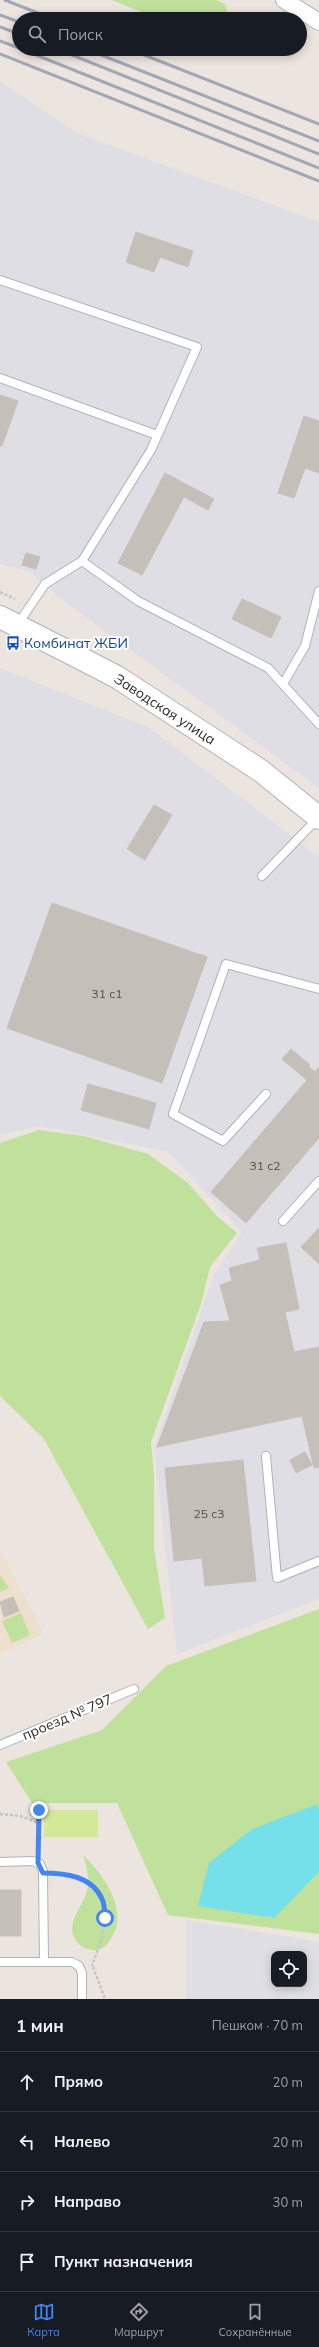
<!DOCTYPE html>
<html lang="ru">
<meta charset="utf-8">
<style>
:root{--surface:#171b24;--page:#242831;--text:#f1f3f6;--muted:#9ea1a6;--line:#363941;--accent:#4484f3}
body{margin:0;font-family:Mulish,sans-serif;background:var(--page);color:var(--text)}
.controls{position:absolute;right:12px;bottom:12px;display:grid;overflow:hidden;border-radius:8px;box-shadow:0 2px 10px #0003}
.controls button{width:36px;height:36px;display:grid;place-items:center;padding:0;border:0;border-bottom:1px solid var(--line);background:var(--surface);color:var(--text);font:20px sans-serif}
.stop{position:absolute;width:12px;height:12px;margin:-9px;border:3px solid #4484f3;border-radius:50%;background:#fff}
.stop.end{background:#4484f3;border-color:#fff;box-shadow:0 1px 4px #0008}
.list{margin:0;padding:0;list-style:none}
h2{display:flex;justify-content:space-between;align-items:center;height:52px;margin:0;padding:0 16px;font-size:17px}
h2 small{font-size:13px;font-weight:400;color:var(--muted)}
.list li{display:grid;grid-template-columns:26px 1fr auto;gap:12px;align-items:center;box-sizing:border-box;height:60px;padding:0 16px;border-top:1px solid var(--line)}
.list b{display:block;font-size:15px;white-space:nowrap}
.list em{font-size:13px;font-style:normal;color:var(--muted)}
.icon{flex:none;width:22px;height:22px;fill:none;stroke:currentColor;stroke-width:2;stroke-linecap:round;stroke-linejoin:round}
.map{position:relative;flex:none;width:319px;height:1999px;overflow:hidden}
.search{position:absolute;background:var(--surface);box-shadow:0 2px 10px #0003;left:12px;right:12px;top:12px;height:44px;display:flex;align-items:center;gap:10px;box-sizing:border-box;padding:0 14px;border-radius:22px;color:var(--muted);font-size:15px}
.sheet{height:292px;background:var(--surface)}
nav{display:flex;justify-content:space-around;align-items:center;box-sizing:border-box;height:56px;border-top:1px solid var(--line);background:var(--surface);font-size:11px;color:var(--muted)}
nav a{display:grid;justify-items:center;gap:2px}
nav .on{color:var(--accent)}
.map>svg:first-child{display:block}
.industrial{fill:#dfdee5;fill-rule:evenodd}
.education{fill:#eddece}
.green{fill:#c0e19c}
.pitch{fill:#d4e899}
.water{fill:#75e0ea}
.building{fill:#c5bfb9;stroke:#c8bfb7}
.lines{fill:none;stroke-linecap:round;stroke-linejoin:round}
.lane-casing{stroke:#aeb3bb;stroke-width:10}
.street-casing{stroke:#aeb3bb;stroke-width:18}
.secondary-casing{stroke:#aeb3bb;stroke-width:24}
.path{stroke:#c4c4c4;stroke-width:2.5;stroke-dasharray:3 2;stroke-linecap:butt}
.lane{stroke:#fff;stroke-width:8}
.street{stroke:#fff;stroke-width:16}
.secondary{stroke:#fff;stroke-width:22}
.rail{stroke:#a1a7b5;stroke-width:3}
.route{stroke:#4484f3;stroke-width:5}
.labels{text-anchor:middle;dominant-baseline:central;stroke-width:4;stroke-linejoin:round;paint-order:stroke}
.number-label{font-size:12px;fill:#52504e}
.transit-label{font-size:14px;fill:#164399;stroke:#fff;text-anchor:start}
.street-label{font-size:14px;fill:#2b2b2b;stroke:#fff}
</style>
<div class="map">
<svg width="319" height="1999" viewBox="0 0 319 1999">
<rect width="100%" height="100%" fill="#ece4de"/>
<!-- industrial -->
<path class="industrial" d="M0 81 77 133 319 222V788L65 602 30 572 0 564Z
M0 668 148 727 319 857V1599L177 1654 154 1448 213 1276 242 1232 168 1152 41 1126 0 1135Z
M186 1920 319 1942V1999H186ZM274 1954H304V1984H274Z"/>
<!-- education -->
<path class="education" d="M0 1550 43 1634 0 1653Z"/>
<!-- green -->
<path class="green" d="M112 0H216L225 4 230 19H159Z
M39 1130 84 1136 148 1154 188 1183 217 1216 237 1233 210 1267 201 1304 151 1442 154 1476V1549L165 1618 148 1629 44 1439 0 1396V1143Z
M0 1575 9 1588 0 1592Z
M319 1609V1934L168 1915 117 1803H32L6 1762 102 1730 166 1666Z
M21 1613 30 1635 12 1643 2 1621Z
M83 1855C102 1873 128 1908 113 1935 109 1942 106 1948 98 1950 92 1951 86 1949 81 1946 60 1929 82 1909 87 1891 90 1879 87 1867 83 1855Z"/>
<!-- pitch -->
<path class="pitch" d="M44 1810H98V1837H44Z"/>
<!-- water -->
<path class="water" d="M317 1804 319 1810V1872L274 1918 198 1906 209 1863 252 1829Z"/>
<!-- building -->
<path class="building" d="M136 232 193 251 188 267 160 257 154 272 126 262Z
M0 395 18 401 2 446H0Z
M304 416 319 421V473L305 468 294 498 278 493Z
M165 473 214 499 208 510 184 497 142 575 118 563Z
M26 553 40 557 36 569 22 565Z
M242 599 281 617 271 638 232 619Z
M154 805 172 815 145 860 127 849Z
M52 903 207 957 162 1083 7 1028Z
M291 1049 310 1065 308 1066 315 1072 319 1067V1138L246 1223 211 1192 307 1080 282 1059Z
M88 1084 156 1103 149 1129 81 1110Z
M319 1228V1264L301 1247Z
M286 1243 299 1309 285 1312 294 1352 319 1347V1467L314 1468 302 1416 157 1447 204 1322 230 1321 220 1285 232 1281 229 1268 260 1260 257 1248Z
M305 1452 312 1465 296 1473 290 1460Z
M243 1460 256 1581 205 1586 202 1558 174 1561 165 1468Z
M13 1597 19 1611 4 1617 0 1602Z
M0 1890H21V1936H0Z"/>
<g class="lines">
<defs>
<path id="lane" d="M0 280 197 347 151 450 82 561 45 584 18 624
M0 378 157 435
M82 561 138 601 268 668 319 724
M283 684 305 646 319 591
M262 876 318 818
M266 1094 223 1141 173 1114 226 964 319 989
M283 1221 319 1181
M266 1456 277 1578 319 1561
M0 1745 134 1689
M0 1862 33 1861 40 1864 43 1871 44 1962
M0 1962H72L79 1966 82 1973V1999"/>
<path id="street" d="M284 0 319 22"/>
<path id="secondary" d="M0 617 117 677 261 771 319 818"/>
</defs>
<!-- lane casing -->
<use href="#lane" class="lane-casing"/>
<!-- street casing -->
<use href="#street" class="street-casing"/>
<!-- secondary casing -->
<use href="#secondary" class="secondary-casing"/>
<!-- path -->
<path class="path" d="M0 592 15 599
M0 1814 20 1816 39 1823
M39 1853V1810
M53 1873C66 1873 75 1876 86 1882 117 1901 102 1938 92 1966
M93 1967 105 1999"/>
<!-- lane -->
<use href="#lane" class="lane"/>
<!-- street -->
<use href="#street" class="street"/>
<!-- secondary -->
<use href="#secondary" class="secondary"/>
<!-- rail -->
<path class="rail" d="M5 0 53 19
M0 15 19 22
M0 27 19 34
M0 41 19 48
M21 49 319 168
M57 49 319 154
M86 49 319 141
M129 49 319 124
M0 54 319 181"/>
</g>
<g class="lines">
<!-- route -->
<path class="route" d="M39 1810 38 1863 43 1873C65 1873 92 1876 102 1899 105 1904 104 1912 105 1918"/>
</g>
<!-- icons -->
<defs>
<symbol id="bus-bare" viewBox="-9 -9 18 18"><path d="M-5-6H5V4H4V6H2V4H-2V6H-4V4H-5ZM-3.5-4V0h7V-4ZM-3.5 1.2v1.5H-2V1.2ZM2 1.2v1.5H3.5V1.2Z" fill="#1a4fb4" stroke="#fff" stroke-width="2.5" paint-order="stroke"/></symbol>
</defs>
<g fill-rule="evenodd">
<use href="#bus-bare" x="3" y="633" width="20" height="20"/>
</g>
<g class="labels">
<!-- number labels -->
<g class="number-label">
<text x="107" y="993">31 с1</text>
<text x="265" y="1165">31 с2</text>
<text x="209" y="1513">25 с3</text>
</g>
<!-- transit labels -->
<g class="transit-label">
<text x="24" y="643">Комбинат ЖБИ</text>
</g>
<!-- street labels -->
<g class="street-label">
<text transform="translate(165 709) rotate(33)">Заводская улица</text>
<text transform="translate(67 1717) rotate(-23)">проезд № 797</text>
</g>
</g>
</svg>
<div class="controls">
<button><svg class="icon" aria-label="locate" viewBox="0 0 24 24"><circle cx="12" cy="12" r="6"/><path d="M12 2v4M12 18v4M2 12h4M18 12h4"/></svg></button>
</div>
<div class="stop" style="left:105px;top:1918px"></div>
<div class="stop end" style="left:39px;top:1810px"></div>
<div class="search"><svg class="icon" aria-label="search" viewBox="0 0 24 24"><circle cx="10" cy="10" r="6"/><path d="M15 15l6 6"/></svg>Поиск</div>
</div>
<section class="sheet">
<h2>1 мин<small>Пешком · 70 m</small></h2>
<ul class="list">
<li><svg class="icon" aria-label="ahead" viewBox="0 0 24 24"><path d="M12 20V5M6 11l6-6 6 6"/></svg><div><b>Прямо</b></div><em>20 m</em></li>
<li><svg class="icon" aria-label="left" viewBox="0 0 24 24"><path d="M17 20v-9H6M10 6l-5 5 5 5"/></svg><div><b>Налево</b></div><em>20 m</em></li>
<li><svg class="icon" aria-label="right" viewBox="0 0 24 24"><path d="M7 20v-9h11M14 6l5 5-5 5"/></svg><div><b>Направо</b></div><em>30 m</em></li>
<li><svg class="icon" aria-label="arrive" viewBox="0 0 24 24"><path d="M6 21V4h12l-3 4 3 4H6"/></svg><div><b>Пункт назначения</b></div></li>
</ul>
</section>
<nav>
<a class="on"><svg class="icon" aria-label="map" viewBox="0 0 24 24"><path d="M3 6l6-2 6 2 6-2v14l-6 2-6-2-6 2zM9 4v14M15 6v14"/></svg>Карта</a>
<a><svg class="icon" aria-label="directions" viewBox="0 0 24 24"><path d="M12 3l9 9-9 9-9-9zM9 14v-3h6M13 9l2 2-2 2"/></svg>Маршрут</a>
<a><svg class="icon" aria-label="saved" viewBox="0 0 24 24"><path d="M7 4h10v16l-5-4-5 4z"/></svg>Сохранённые</a>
</nav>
